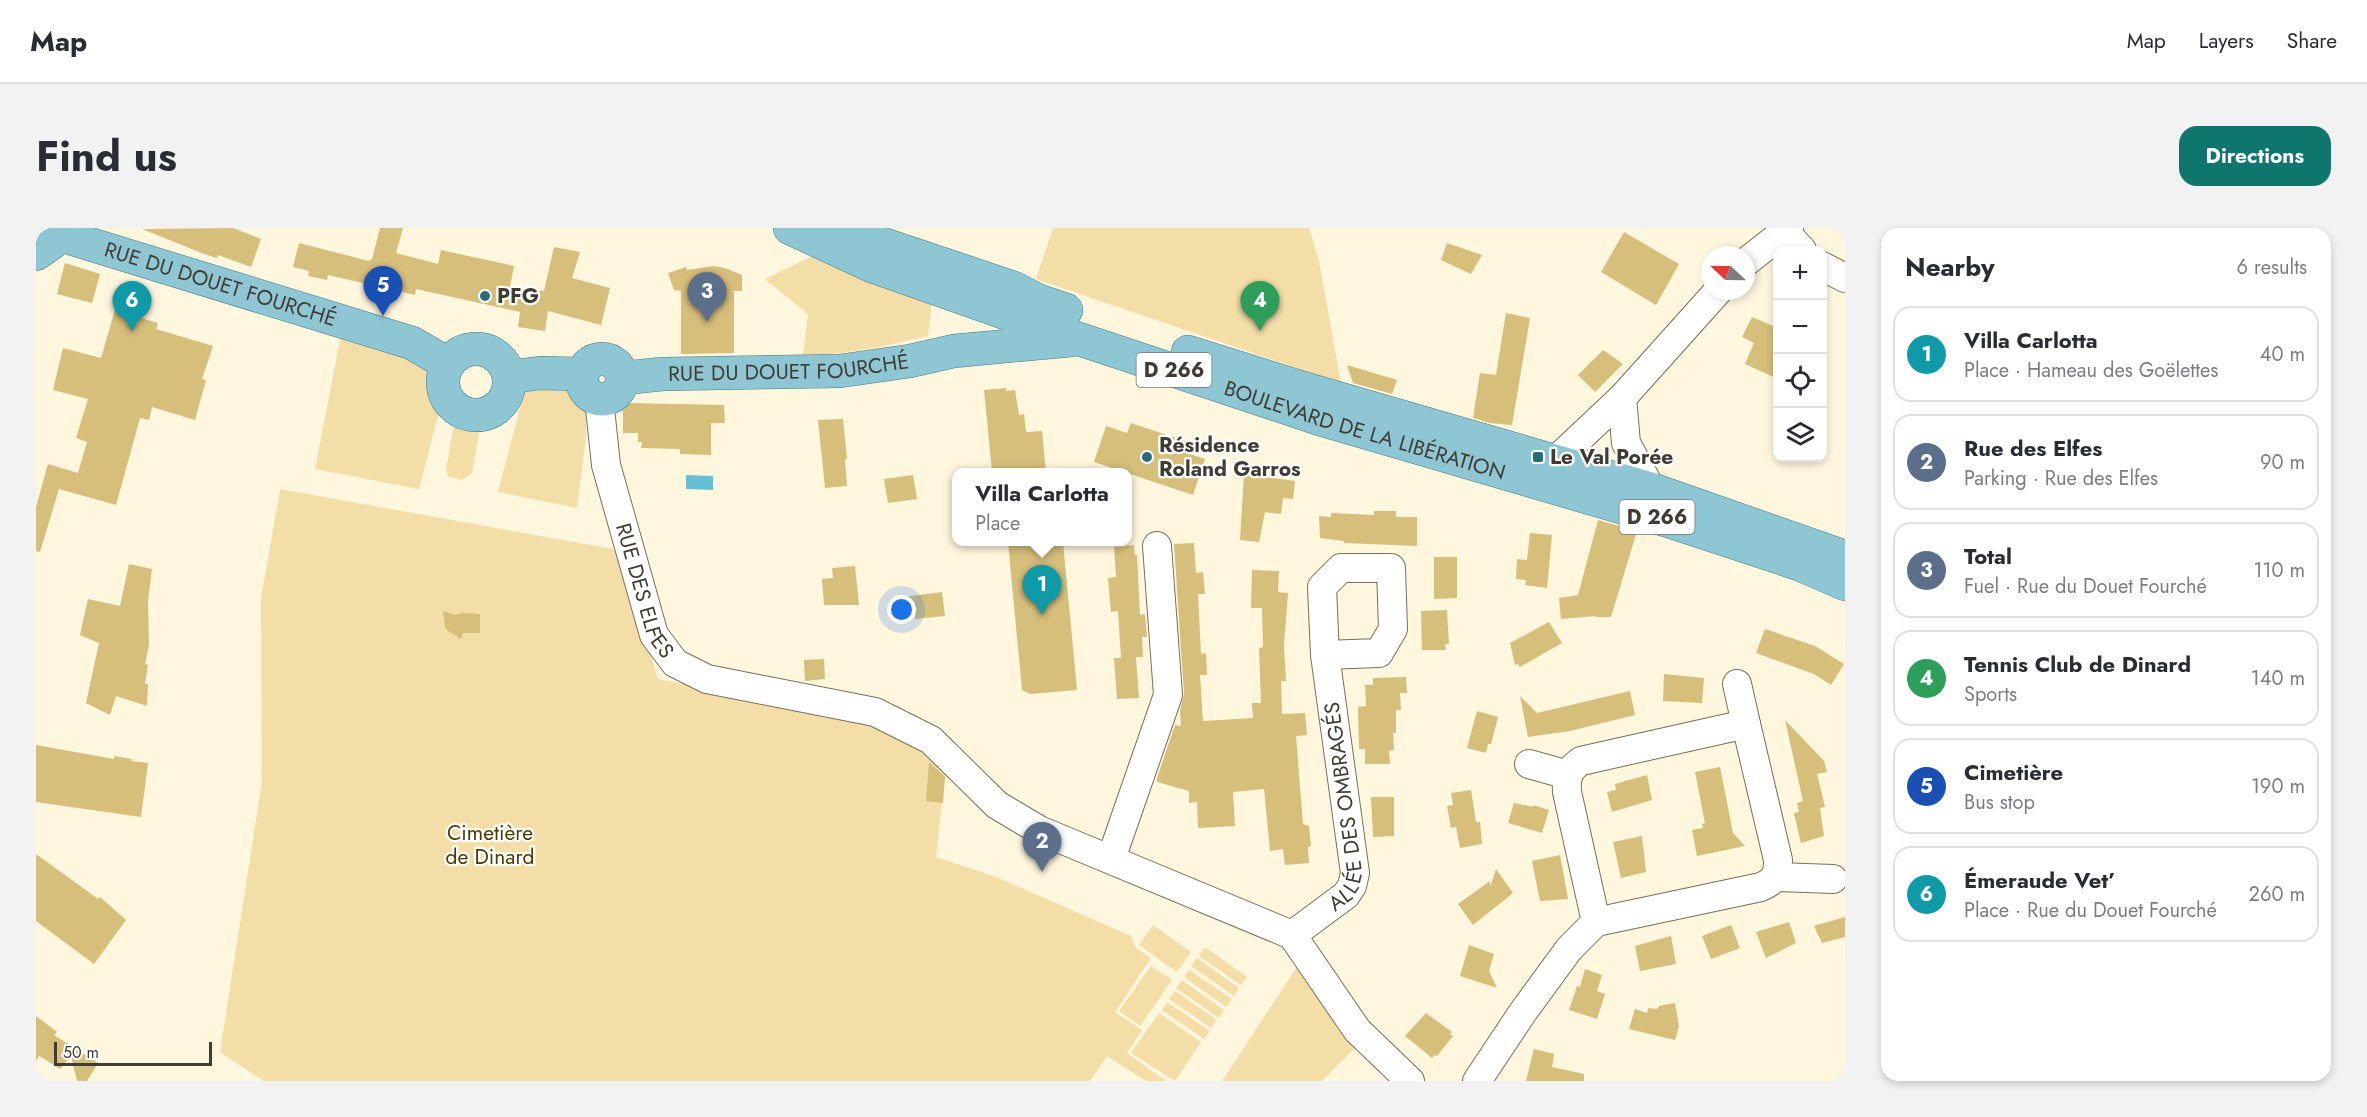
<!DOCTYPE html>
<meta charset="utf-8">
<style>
:root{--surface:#fff;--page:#f2f2f3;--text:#2b2b33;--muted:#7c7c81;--line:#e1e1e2;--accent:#0f766e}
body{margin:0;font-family:Jost,sans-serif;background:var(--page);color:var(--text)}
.controls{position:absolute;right:18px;top:18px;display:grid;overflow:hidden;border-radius:12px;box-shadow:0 3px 9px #0003}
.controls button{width:54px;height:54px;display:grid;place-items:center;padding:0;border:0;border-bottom:2px solid var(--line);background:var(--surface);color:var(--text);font:30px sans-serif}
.compass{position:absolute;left:1665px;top:18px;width:54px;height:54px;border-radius:50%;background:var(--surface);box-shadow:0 3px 9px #0003;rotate:292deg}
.scale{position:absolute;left:18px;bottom:15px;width:158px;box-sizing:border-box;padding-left:6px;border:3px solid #403c33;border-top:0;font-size:16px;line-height:21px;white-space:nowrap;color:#403c33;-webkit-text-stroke:4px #fff;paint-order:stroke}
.you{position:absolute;left:866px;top:382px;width:21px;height:21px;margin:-15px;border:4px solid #fff;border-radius:50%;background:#1a73e8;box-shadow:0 0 0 9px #1a73e833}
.badge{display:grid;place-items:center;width:39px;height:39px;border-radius:50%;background:var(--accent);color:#fff;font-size:20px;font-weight:700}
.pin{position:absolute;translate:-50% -50px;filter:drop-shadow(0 2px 3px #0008)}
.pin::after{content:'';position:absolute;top:32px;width:21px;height:18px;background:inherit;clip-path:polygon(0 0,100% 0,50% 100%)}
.popup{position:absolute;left:916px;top:240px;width:180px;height:78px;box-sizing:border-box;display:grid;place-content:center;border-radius:12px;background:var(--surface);filter:drop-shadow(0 2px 4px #0005);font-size:20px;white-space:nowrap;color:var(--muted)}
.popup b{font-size:22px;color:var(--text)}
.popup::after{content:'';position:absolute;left:50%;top:100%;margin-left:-12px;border:12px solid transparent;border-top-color:var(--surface)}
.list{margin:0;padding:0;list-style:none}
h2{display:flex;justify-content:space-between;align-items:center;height:78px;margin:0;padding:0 24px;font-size:26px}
h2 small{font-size:20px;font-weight:400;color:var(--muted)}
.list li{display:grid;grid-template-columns:39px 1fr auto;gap:18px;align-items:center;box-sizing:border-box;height:96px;margin:0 12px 12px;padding:0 12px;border:2px solid var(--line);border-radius:18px}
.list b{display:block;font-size:22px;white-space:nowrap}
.list p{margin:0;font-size:20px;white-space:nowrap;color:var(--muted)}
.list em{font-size:20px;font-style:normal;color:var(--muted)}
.icon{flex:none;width:33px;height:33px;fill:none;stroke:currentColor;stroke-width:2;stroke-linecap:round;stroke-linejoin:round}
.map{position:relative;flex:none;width:1809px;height:853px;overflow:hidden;border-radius:18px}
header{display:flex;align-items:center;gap:36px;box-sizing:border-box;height:84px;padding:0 30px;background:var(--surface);border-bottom:2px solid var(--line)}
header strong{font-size:28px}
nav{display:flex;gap:33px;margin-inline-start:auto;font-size:21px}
.intro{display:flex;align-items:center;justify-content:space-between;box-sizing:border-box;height:144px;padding:0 36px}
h1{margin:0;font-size:42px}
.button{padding:15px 27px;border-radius:18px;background:var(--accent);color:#fff;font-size:21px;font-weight:700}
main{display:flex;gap:36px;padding:0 36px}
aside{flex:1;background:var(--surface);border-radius:18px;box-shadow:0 3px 9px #0003}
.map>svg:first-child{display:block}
.green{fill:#f3dea7}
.water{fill:#67bfd6}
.building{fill:#d6be7b}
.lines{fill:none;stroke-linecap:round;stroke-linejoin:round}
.minor-casing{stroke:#776f5a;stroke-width:30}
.major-casing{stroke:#417d88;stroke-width:34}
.minor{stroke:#fff;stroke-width:28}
.major{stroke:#8ec6d3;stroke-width:33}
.poi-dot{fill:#286c7c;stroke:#fff;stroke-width:2}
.labels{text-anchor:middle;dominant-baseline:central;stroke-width:4.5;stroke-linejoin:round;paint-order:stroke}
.shield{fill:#fff;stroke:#797670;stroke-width:1.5}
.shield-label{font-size:20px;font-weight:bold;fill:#403c33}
.street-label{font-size:21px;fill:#403c33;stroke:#fff}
.poi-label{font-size:21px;font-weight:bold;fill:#403c33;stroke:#fff;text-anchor:start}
.park-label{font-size:21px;fill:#4b3a01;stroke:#fff}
</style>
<header>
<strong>Map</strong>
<nav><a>Map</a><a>Layers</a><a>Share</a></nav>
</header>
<div class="intro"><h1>Find us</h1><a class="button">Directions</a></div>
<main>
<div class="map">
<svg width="1809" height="853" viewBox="0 0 1809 853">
<rect width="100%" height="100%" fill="#fff6de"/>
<!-- green -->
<path class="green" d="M1017 0H1273L1283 33 1305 155 1000 51Z
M774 29H789L896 72 892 108 839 120 776 129 767 127 772 86 729 51Z
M305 107 385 130 399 150 403 184 383 261 279 241Z
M535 155 550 178V210L541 280 462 264 490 158Z
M421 189 445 194 436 245 426 252 412 248 410 242 418 196Z
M244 261 582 322 622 451 826 490 910 537 900 629 960 649 1095 708 1099 719 1115 730 1079 784 1106 802 1091 825 1130 853H1110L1071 828 1054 853H228L184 824 226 553 225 371Z
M1117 697 1155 724 1141 744 1103 717Z
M1169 719 1211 749 1205 757 1163 728Z
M1161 730 1203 760 1198 768 1155 738Z
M1115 738 1136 752 1104 798 1083 783Z
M1261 739 1321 818 1286 853H1186Z
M1153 742 1196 771 1190 779 1148 749Z
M1146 752 1188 782 1183 790 1140 760Z
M1139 763 1181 792 1175 800 1133 771Z
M1131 774 1174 803 1168 811 1126 782Z
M1123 785 1165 814 1139 853 1095 825Z"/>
<!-- water -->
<path class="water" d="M650 247 677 248V262L650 261Z"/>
<!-- building -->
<path class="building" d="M197 0 225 11 215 39 182 27 181 30 168 26 106 1Z
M344 0H367L360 25 402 36 405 22 478 38 474 58 508 63 518 19 544 24 536 50 574 60 565 97 512 83 509 103 482 99 484 84 380 61 379 67 363 63 362 68 343 64 344 59 292 47 291 52 272 48 273 43 257 39 263 15 333 33 336 31Z
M1588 4 1643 36 1620 77 1565 44Z
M1411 15 1446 27 1435 46 1405 32Z
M29 35 64 46 56 75 21 66Z
M677 38 689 40 706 47V63H698V125L645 126V63L638 62 632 45 650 39 651 42Z
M79 82 122 95 120 101 177 118 166 151 170 152 159 192 116 179 113 192 104 190 80 277 23 261 4 324 0 323V279L12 236 42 245 51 214 40 210 52 171 17 162 27 120 65 130Z
M1470 85 1494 90 1476 197 1454 195 1437 190 1444 145 1460 147Z
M1716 89 1742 100V151L1709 136 1718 115 1706 109Z
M1567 122 1587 136 1559 164 1542 147Z
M1311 137 1361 152 1356 166 1317 155Z
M970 160V163L979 162 983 187 988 186 990 204 1006 203 1010 244H956L948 162Z
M587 175 688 177 689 195H675V227L644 226V221L605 220 606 214H602V205H587Z
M807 191 811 231H809L811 258 789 260 782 192Z
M1095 195 1158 216 1154 226 1169 231 1157 267 1058 234 1070 198 1091 205Z
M1208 246 1259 253 1257 271 1247 270 1245 286 1229 284 1223 314 1204 312Z
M877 247 881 271 852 275 848 251Z
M1338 283H1360V289H1381V318L1308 315V313L1284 310 1283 288 1295 289V285L1338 287Z
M1562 292 1601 303 1575 389H1560V388L1525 391 1523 370 1542 367Z
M1494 305 1516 307 1511 360 1489 357 1490 352 1480 351 1481 331 1491 332Z
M972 314H1027L1041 462 994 466 986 462Z
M1158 315 1160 345 1167 344 1169 366H1162L1165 426 1170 425 1171 447H1164L1167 493 1217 490 1216 475H1225L1223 420 1227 419 1226 380H1215L1216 342 1243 343 1242 364 1252 365 1248 417 1250 453H1245L1246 486 1269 485 1271 507 1260 508 1267 596 1273 598 1275 618 1272 619 1273 635 1249 637 1247 621 1234 623 1228 561 1197 564 1199 598 1162 600 1161 574 1153 575V563L1121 554V550L1139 497 1145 498 1144 483 1148 466 1138 316Z
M1098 317 1099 327H1101L1104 387 1109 386 1111 409H1106L1107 429H1100L1103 470 1081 471 1078 430H1085L1082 383 1075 384 1072 350 1080 349 1078 319Z
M1398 329H1421V370L1398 371Z
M93 336 116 341 112 373 113 417 109 436 112 437 109 456H112L111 478 80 468 74 487 50 475 63 415 44 407 52 371 84 378Z
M819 338 823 377H788L786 351 797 350 796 340Z
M906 364 909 388 879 391V387L869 388 867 369Z
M1411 382 1413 416H1409L1410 422H1386L1385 383Z
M407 383 419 387 426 385 444 386V405H427L425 411 412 403 409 399Z
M1513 394 1526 415 1484 439 1482 436 1479 437 1474 415Z
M1729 401 1779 418 1808 436 1795 457 1778 446 1720 425Z
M788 431 789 451 769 453 768 432Z
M1628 446 1668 450 1666 475 1627 473Z
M1370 449 1371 465H1364L1365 482H1360V505H1357L1358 522 1353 523 1354 536H1329V521H1323L1322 479 1330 478 1329 457H1337V450Z
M1594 463 1599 487 1534 503 1492 509 1484 468 1501 485Z
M1441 483 1462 489 1455 516H1452L1450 525 1431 520Z
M1749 492 1788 533 1791 544 1781 546 1789 579 1784 580 1788 608 1765 615 1758 585 1763 584 1761 575 1767 573Z
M0 517 78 531V528L96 531 95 533 112 535 105 589 0 574Z
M893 534 909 549 907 575 890 573Z
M1684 539 1697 605 1709 618 1661 628 1656 602 1667 600 1666 596 1669 595 1659 544Z
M1611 547 1616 572 1576 584 1571 564 1580 562 1579 556Z
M1435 562 1440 594H1444L1446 616 1424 620 1420 599 1415 600 1411 578 1417 577 1415 565Z
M1335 569H1358V608L1337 609Z
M1478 575 1497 579V577L1513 582 1506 605 1472 595Z
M1606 608 1610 644 1585 650 1577 614Z
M0 626 62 671 64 669 90 692 58 736 0 693Z
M1524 627 1532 671 1504 673 1496 633Z
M1460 641 1477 665 1437 697 1422 676 1454 653V659Z
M1809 689V709L1786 715 1778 698Z
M1753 694 1760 715 1730 730 1720 704Z
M1695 697 1704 720 1675 731 1666 708Z
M1635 708 1640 736 1604 743 1599 718Z
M1433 717 1458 726 1453 743 1461 760 1424 748Z
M1549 741 1566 747 1561 763 1569 766 1561 791 1533 782 1541 758 1544 759Z
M1639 775 1643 798 1639 812 1593 801 1599 781 1611 785 1612 780 1621 781 1623 778Z
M1390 785 1416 804 1414 806 1417 808 1401 828 1399 827 1396 830 1369 808Z
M0 788 21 804 18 807 62 835 51 853H41L35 828 24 841 3 828 0 833Z
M1498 821 1518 826 1516 839 1548 846V853H1490Z"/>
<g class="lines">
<defs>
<g id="minor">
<path d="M1748 3 1766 22"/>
<path d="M1710 34 1753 0"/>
<path d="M1786 38 1809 50"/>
<path d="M1586 170 1590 215 1615 261"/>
<path id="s1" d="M563 171 570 237 618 407 639 435 671 451 839 484 895 512 961 577 1003 602 1256 707 1321 802 1374 853"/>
<path d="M1519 233 1586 170 1682 63"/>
<path d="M1701 456 1710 496"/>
<path d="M1493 536 1532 547"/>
<path d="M1075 631 1132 467 1121 318"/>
<path d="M1740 649 1797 651"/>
<path id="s2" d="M1256 707 1310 667 1316 658 1319 645 1289 427 1343 425 1357 401 1355 340H1305L1286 359 1289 427"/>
<path d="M1441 853 1487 784 1533 721 1560 694 1725 659C1739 653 1742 647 1742 632L1710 496 1545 533C1532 542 1530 549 1531 564L1560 694"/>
</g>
<g id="major">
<path id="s3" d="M754 0 836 38 1043 111 1287 192 1636 294 1763 336 1809 356"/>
<path d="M799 0 978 60 1003 73 1030 82"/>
<path id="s4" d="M21 6 376 115 412 136"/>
<path d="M0 26 17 14 22 0"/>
<circle cx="440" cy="154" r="33"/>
<path d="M1152 124 1270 161 1615 261 1809 329"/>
<circle cx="566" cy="151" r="20"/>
<path d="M473 149 504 145 546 146"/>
<path id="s5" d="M587 150 627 146 804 143 874 133 918 123 1036 112"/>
</g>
</defs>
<!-- minor casing -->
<use href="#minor" class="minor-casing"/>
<!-- major casing -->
<use href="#major" class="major-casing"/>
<!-- minor -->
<use href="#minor" class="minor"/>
<!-- major -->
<use href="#major" class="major"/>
</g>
<!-- markers -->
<g class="poi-dot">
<circle cx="449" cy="68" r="6"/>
<circle cx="1111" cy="229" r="6"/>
<rect x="1496" y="223" width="12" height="12" rx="3"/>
</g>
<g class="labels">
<!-- shield labels -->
<g class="shield">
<rect x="1100.5" y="125" width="75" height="34" rx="4.5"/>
<rect x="1583.5" y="272" width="75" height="34" rx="4.5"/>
</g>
<g class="shield-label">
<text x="1138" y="142">D 266</text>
<text x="1621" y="289">D 266</text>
</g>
<!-- street labels -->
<g class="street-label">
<text stroke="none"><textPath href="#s4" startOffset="171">RUE DU DOUET FOURCHÉ</textPath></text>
<text stroke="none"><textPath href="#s5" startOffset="166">RUE DU DOUET FOURCHÉ</textPath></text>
<text stroke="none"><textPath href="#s3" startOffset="610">BOULEVARD DE LA LIBÉRATION</textPath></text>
<text stroke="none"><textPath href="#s1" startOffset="198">RUE DES ELFES</textPath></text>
<text stroke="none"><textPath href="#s2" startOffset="156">ALLÉE DES OMBRAGÉS</textPath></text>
</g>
<!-- poi labels -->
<g class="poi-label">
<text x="461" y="68">PFG</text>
<text x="1123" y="217">Résidence<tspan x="1123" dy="24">Roland Garros</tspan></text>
<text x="1514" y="229">Le Val Porée</text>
</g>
<!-- park labels -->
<g class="park-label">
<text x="454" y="605">Cimetière<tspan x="454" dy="24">de Dinard</tspan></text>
</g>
</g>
</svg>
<div class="controls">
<button>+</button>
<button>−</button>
<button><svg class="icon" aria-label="locate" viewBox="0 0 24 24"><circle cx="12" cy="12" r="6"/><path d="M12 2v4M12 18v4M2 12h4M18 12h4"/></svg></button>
<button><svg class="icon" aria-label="layers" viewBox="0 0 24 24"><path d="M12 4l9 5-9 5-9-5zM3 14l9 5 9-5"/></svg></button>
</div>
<svg class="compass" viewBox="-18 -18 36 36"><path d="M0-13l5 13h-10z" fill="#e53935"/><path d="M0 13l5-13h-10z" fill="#7c7c81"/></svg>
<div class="scale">50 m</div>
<div class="you"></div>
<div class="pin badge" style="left:1006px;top:387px;background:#0f9aa8">1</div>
<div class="popup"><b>Villa Carlotta</b>Place</div>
<div class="pin badge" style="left:1006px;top:644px;background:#5c6f8a">2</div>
<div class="pin badge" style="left:671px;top:94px;background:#5c6f8a">3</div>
<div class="pin badge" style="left:1224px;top:103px;background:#2e9e5b">4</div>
<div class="pin badge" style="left:347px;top:88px;background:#1a4fb4">5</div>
<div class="pin badge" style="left:96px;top:103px;background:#0f9aa8">6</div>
</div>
<aside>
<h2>Nearby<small>6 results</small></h2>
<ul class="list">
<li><span class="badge" style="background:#0f9aa8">1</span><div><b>Villa Carlotta</b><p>Place · Hameau des Goëlettes</p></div><em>40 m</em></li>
<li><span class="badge" style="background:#5c6f8a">2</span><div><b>Rue des Elfes</b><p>Parking · Rue des Elfes</p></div><em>90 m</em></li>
<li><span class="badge" style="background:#5c6f8a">3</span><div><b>Total</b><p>Fuel · Rue du Douet Fourché</p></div><em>110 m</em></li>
<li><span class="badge" style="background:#2e9e5b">4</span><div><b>Tennis Club de Dinard</b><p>Sports</p></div><em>140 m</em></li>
<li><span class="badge" style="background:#1a4fb4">5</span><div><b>Cimetière</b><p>Bus stop</p></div><em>190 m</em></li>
<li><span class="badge" style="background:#0f9aa8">6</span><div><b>Émeraude Vet’</b><p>Place · Rue du Douet Fourché</p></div><em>260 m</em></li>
</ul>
</aside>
</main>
